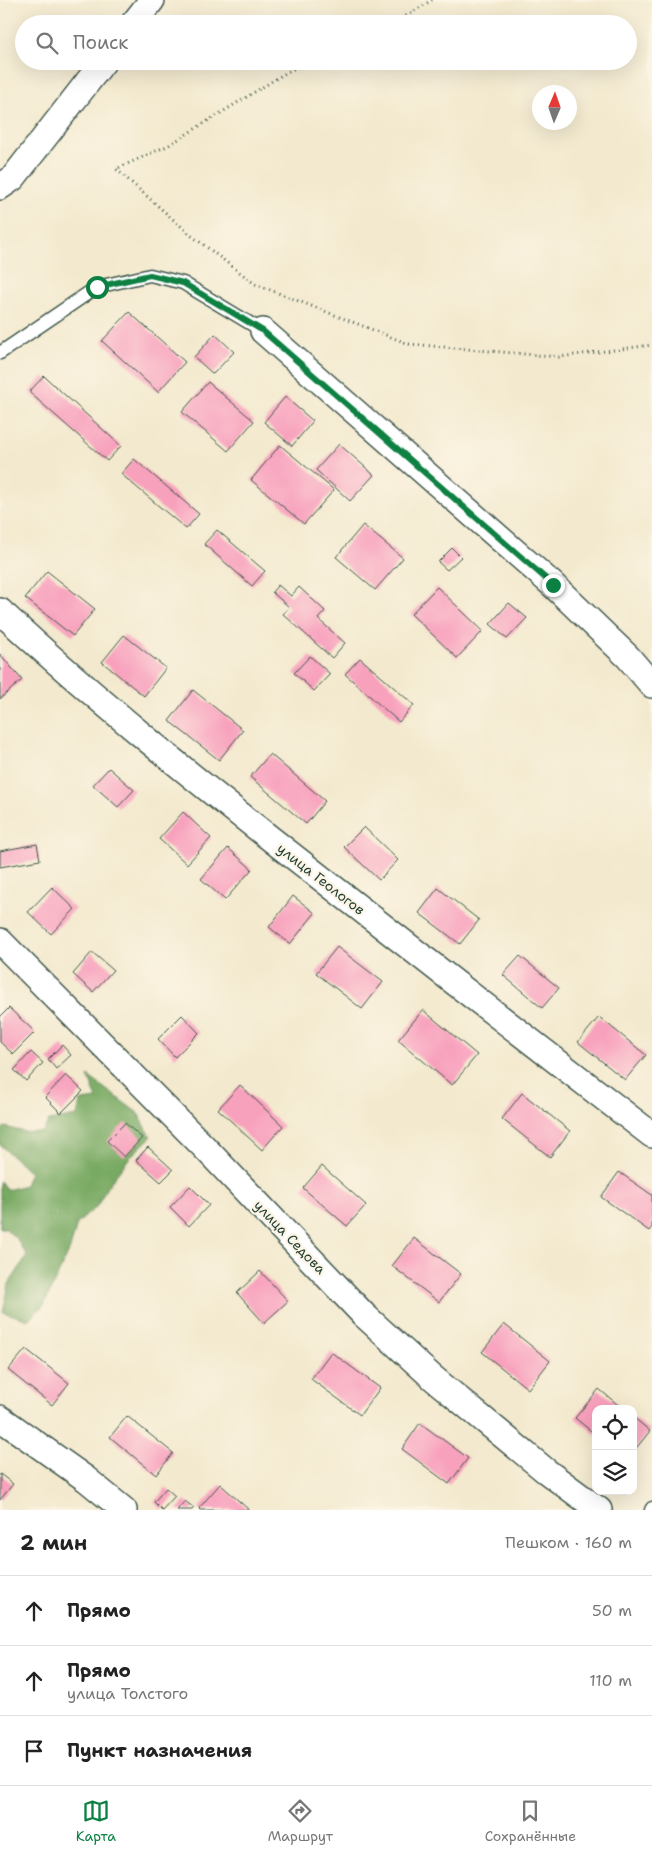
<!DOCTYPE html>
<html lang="ru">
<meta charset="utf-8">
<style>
:root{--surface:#fff;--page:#f2f2f2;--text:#222;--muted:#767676;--line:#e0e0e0;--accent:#0b8043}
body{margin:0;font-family:"Shantell Sans",sans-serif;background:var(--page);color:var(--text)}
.controls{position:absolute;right:15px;bottom:15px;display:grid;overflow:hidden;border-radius:10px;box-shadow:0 5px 20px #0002}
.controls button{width:45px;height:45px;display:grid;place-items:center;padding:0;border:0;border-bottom:1px solid var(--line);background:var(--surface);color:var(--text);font:25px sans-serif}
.compass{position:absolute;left:532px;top:85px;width:45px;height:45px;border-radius:50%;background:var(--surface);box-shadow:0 5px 20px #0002;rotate:2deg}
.stop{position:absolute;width:15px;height:15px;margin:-11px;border:4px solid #0b8043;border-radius:50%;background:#fff}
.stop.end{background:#0b8043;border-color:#fff;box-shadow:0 1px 5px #0008}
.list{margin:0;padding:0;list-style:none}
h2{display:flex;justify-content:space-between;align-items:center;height:65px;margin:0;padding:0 20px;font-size:21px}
h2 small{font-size:16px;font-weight:400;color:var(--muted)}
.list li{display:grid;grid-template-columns:32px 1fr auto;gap:15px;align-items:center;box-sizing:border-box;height:70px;padding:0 20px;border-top:1px solid var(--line)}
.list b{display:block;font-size:19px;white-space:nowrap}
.list p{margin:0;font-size:16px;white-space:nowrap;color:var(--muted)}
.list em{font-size:16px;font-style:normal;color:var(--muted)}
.icon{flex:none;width:28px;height:28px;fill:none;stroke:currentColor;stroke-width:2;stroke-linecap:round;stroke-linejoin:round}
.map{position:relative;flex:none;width:652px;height:1510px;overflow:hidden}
.search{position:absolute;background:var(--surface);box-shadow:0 5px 20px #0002;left:15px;right:15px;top:15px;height:55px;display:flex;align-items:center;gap:12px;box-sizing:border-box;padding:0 18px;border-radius:28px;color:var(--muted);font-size:19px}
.sheet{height:275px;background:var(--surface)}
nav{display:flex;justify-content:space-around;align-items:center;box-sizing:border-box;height:70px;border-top:1px solid var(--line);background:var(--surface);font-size:14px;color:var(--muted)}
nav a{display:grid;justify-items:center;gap:2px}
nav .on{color:var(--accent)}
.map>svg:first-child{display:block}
.forest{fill:#79aa64;stroke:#4c744c}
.building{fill:#f8a1bd}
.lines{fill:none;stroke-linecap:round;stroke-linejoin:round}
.service-casing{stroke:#3f574b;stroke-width:15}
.minor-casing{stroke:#3f574b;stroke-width:28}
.path{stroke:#3f574b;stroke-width:3;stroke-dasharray:1 4;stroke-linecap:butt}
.service{stroke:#fff;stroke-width:12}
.minor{stroke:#fff;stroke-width:25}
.route{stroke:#0b8043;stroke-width:6}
.labels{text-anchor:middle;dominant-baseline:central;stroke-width:4.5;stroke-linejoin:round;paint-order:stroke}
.street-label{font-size:14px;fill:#1f3d34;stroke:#fcf5e5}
</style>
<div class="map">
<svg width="652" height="1510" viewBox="0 0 652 1510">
<rect width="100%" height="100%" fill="#fcf5e5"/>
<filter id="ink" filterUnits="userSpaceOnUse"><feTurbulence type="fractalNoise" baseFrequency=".02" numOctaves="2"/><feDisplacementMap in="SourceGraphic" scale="10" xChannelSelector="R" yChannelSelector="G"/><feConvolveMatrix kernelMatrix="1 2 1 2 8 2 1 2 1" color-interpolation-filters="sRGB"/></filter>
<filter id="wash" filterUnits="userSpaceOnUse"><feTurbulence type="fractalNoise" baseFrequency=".0096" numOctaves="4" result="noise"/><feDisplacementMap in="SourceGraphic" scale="20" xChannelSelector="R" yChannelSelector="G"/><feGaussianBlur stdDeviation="1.12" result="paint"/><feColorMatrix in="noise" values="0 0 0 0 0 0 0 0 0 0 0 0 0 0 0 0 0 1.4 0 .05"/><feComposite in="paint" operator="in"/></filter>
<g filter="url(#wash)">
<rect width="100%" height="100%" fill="#f3e9ce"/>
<!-- forest -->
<path class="forest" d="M88 1076 138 1113 151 1137 131 1156 107 1187 97 1206 77 1224 70 1249 44 1305 29 1320 3 1312 9 1284 27 1256 18 1241 5 1228H0V1181L7 1190 25 1185 30 1172 0 1145V1131L5 1127 25 1132H42L49 1121 77 1116 80 1101 97 1099Z"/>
<g id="blocks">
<!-- building -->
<path class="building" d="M129 312 185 362 158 392 102 341Z
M215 334 234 352 213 374 194 357Z
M44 376 121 446 107 461 29 392Z
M208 382 254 421 228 451 182 412Z
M285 397 313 421 292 446 264 422Z
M339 444 374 475 350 501 316 470Z
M280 445 334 490 304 524 251 480Z
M134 459 199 514 186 529 121 474Z
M363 525 403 558 375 590 336 557Z
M217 530 265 571 252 586 204 544Z
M452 548 461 557 447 570 438 562Z
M47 571 95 609 73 636 25 598Z
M278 585 291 596 299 587 325 611 318 619 345 643 332 658 283 614 289 607 272 592Z
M437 587 483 631 457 658 411 614Z
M509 603 527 618 507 639 490 624Z
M124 635 166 668 144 696 102 662Z
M0 654 22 680 0 699Z
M310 656 330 674 314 691 294 673Z
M360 658 414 705 399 722 345 674Z
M193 690 243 730 219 760 169 721Z
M270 754 325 801 306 824 250 777Z
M109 768 134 790 118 807 93 785Z
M183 812 211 838 187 864 159 839Z
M364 827 398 860 379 880 344 847Z
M37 844 40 860 0 867V851Z
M228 848 252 869 225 900 201 879Z
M52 887 75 909 51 934 28 912Z
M438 888 479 920 460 944 419 913Z
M293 896 315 913 290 944 269 927Z
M337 947 383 982 362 1009 316 973Z
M92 952 113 970 93 992 73 974Z
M520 956 559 988 542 1008 503 975Z
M9 1008 35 1032 13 1054 0 1042V1017Z
M423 1010 477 1055 452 1085 398 1040Z
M182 1015 199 1033 175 1057 158 1039Z
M599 1017 646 1055 625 1080 578 1042Z
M62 1045 71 1055 56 1069 48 1059Z
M31 1052 43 1063 26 1081 14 1070Z
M66 1075 83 1091 61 1113 45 1097Z
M240 1085 283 1126 262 1150 218 1109Z
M522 1093 570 1131 550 1157 502 1119Z
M125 1123 142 1138 124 1157 107 1141Z
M148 1147 173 1170 161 1182 136 1160Z
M322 1166 366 1205 347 1226 303 1188Z
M619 1172 652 1195V1227L649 1231 601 1197Z
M190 1186 209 1205 189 1226 170 1207Z
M414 1238 461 1274 439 1302 392 1266Z
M260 1271 288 1301 264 1323 237 1293Z
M504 1324 550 1361 528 1389 482 1352Z
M26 1349 69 1383 52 1405 8 1370Z
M331 1352 380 1388 360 1415 311 1379Z
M599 1389 623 1409H596V1435L575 1418Z
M127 1416 173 1453 156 1475 110 1437Z
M633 1417 650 1431 633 1452Z
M420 1423 468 1458 449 1484 402 1449Z
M0 1474 13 1484 0 1500Z
M220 1484 249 1510H201L199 1508Z
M166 1488 175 1496 162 1510 154 1502Z
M185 1501 194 1508 192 1510H177Z"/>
</g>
</g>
<g filter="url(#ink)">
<use href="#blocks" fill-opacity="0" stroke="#3f574b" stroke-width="1"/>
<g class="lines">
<defs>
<path id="service" d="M0 353 97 287 150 275 183 283 263 331
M651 1510 652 1508"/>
<path id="minor" d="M133 24 152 0
M0 187 13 178 104 61
M263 331 553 585 628 657 652 685
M0 611C97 701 199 783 303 864 419 955 535 1045 652 1135
M0 941 205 1148 364 1315 432 1377 546 1471 599 1510
M0 1418 86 1479 124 1510"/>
</defs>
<!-- service casing -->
<use href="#service" class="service-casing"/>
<!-- minor casing -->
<use href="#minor" class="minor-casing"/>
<!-- path -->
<path class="path" d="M393 24 432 0
M312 61 287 72 169 145 116 169 192 236 255 284 409 344 559 357 652 345"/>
<!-- service -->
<use href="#service" class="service"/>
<!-- minor -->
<use href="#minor" class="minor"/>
</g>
</g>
<g class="lines" filter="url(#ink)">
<!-- route -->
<path class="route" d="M97 287 150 275 183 283 263 331 553 585"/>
</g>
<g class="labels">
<!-- street labels -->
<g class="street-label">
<text transform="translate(321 879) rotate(38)">улица Геологов</text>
<text transform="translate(290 1237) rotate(46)">улица Седова</text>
</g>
</g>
</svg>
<div class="controls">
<button><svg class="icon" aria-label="locate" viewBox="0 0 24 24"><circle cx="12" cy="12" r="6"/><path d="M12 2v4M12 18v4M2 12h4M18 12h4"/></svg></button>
<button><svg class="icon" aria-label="layers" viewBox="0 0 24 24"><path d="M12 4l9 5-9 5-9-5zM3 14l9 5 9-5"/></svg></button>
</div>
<svg class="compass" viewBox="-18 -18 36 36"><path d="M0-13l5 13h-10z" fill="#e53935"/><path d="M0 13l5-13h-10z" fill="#767676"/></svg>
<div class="stop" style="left:97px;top:287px"></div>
<div class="stop end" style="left:553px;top:585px"></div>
<div class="search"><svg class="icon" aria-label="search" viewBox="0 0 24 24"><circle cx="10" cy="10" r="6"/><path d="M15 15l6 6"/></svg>Поиск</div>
</div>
<section class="sheet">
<h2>2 мин<small>Пешком · 160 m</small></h2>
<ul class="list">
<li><svg class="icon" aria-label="ahead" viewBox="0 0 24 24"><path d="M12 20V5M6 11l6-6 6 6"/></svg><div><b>Прямо</b></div><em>50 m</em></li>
<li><svg class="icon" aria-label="ahead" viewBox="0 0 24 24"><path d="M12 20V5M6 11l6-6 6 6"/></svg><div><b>Прямо</b><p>улица Толстого</p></div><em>110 m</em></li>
<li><svg class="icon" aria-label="arrive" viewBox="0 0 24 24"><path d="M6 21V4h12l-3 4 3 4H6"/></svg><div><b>Пункт назначения</b></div></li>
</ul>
</section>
<nav>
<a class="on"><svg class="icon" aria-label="map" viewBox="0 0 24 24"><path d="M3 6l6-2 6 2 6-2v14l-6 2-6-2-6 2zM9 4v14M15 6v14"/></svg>Карта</a>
<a><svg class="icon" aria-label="directions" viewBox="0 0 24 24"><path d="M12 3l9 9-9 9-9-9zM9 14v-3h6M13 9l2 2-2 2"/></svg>Маршрут</a>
<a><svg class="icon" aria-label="saved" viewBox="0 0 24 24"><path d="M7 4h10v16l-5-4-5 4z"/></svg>Сохранённые</a>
</nav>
